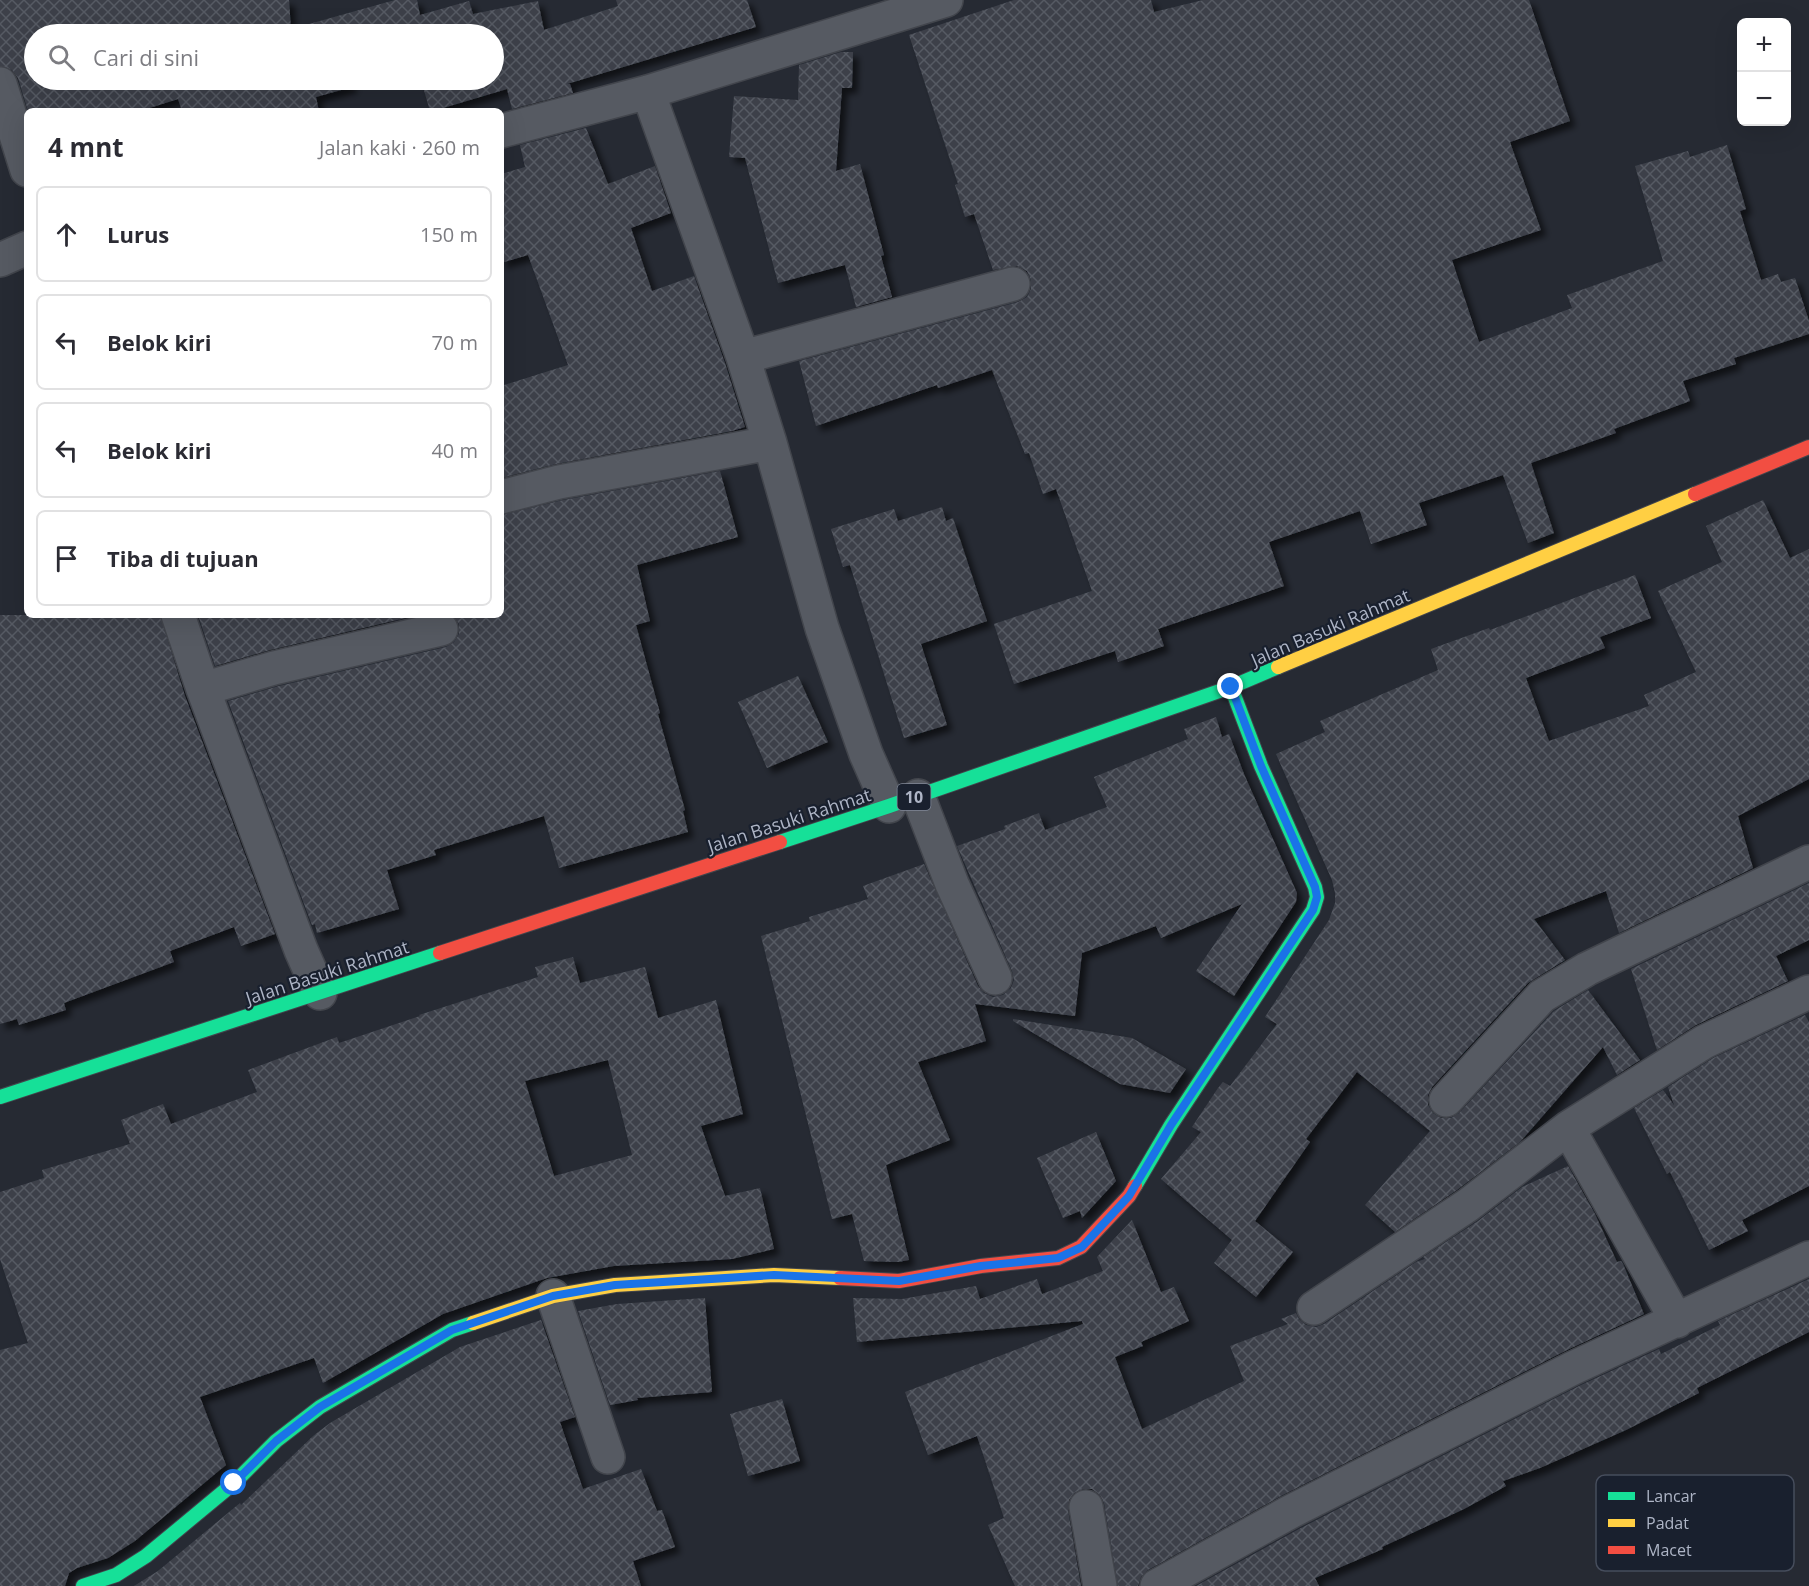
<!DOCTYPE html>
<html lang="id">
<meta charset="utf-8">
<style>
:root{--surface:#fff;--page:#f2f2f3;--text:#2b2b33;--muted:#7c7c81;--line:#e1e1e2}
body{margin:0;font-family:"Open Sans",sans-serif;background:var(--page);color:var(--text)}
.controls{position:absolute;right:18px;top:18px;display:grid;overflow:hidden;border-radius:9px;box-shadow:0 6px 24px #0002}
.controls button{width:54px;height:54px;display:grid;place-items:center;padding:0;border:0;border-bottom:2px solid var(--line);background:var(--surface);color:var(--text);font:30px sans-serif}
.stop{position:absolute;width:18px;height:18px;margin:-14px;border:4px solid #1a73e8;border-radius:50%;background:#fff}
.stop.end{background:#1a73e8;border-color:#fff;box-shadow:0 2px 6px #0008}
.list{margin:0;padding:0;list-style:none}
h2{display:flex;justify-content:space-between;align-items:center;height:78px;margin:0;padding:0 24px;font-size:26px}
h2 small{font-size:20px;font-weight:400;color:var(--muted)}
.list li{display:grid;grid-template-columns:39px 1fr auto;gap:18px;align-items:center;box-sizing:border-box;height:96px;margin:0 12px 12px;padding:0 12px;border:2px solid var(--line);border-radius:9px}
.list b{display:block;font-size:22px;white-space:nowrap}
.list em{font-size:20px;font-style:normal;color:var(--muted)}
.icon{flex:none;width:33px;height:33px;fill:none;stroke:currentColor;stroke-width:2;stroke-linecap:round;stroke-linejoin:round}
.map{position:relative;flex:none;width:1809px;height:1586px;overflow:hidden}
.search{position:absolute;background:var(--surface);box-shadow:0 6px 24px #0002;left:24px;top:24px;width:480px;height:66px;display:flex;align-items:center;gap:15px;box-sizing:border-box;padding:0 21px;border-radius:33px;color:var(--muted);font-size:22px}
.panel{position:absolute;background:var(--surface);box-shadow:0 6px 24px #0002;left:24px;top:108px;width:480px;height:510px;border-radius:9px}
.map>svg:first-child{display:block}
.building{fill:url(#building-cross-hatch);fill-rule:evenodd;filter:url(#shadow)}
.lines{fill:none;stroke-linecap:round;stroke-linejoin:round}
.street-casing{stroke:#42454c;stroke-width:36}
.fast-casing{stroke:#42454c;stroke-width:16}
.slow-casing{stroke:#42454c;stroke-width:16}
.jam-casing{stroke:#42454c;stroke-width:16}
.street{stroke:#565a62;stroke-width:33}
.fast{stroke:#16e098;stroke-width:14}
.slow{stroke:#ffcf43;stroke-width:14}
.jam{stroke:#f24e42;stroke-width:14}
.route{stroke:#1a73e8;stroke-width:8}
.labels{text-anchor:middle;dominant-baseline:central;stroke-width:4.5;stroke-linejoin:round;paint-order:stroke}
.shield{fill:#19202e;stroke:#818898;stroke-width:1.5}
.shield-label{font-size:16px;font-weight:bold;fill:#aeb5c6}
.street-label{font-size:18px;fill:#aeb5c6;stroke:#19202e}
.key{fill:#19202e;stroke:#464d5c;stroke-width:1.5}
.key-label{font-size:16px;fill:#aeb5c6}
</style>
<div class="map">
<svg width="1809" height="1586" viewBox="0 0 1809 1586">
<defs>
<pattern id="building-cross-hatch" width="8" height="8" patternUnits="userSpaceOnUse" patternTransform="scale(1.5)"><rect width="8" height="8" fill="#3d414a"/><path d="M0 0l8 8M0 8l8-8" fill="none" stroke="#565a63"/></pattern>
<filter id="shadow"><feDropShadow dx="5.5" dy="5.5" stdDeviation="3" flood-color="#0009"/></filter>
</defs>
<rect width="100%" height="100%" fill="#262a33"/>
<!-- building -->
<path class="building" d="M0 0H289L291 29 395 0H417L420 15 469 1 473 14 538 1 544 30 618 6 616 0H747L756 27 567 84H570L573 93 512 109 507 89 433 111H430L421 80H494V34H34V80H350L352 87 316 97 319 111H182L178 99 140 111H28L18 78 12 70 0 66Z
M1014 0H1151L1154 12 1203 0H1529L1570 121 1510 142 1541 230 1452 260 1479 342 1572 308 1567 295 1663 261 1635 166 1688 151 1690 157 1727 145 1746 209 1740 211 1761 280 1778 274 1781 282 1795 278 1809 321V334L1734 358 1736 364 1683 381 1690 401 1614 429 1616 433 1531 463 1554 533 1528 543 1503 475 1419 503 1427 525 1371 544 1360 511 1269 542 1284 586 1158 629 1164 646 1118 662 1115 651 1014 684 994 624 1092 591 1056 489 1043 494 1029 453 1025 454 992 370 938 388 937 385 816 426 799 361 1018 302 1027 297 1031 289V280L1027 271 1017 266 993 270 974 214 965 217 955 185 958 184 909 35Z
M841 52H853L852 88H842L836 171 860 164 884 255 881 256 892 297 856 307 845 265 778 283 745 158 729 157 734 96 798 100 799 65Z
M586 128 608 184 655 166 671 213 631 228 652 291 694 276 725 363 745 427 732 431 556 464 501 478V386L568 365 528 255 501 263V174L525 167 520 145Z
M720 471 738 537 637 565 650 621 636 625 660 713 658 714 685 810 683 811 688 832 559 868 544 816 434 850 436 855 387 870 399 909 317 933 315 924 312 925 228 701 279 686 446 647 454 642 459 634V624L453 615H501V515L563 500Z
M1763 500 1790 558 1809 549V779L1738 816 1753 868 1619 933 1606 891 1534 919 1565 960 1528 983 1432 1087 1428 1095V1105L1433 1113 1441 1118H1451L1459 1113 1554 1011 1588 990 1640 1060 1617 1075 1603 1047 1520 1142 1457 1190 1395 1232 1365 1205 1430 1131 1357 1072 1306 1139 1310 1142 1255 1221 1293 1252 1256 1297 1214 1263 1232 1240 1161 1179 1201 1132 1192 1127 1218 1088 1223 1082 1230 1086 1277 1024 1265 1017 1329 920 1335 903V893L1332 880 1276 754 1325 732 1320 721 1438 670 1431 649 1489 628 1490 630 1635 575 1651 618 1600 637 1605 648 1526 678 1549 741 1649 706 1644 695 1696 672 1658 591 1722 562 1706 526Z
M942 507 946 521 953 518 987 621 921 644 947 725 904 738 850 565 843 567 831 529 894 509 898 521Z
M0 615H160L185 696 275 934 241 946 234 927 170 951 174 962 64 1003 66 1010 19 1025 17 1019 0 1024Z
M198 615H418L270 650 215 666Z
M798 676 828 742 767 768 738 702Z
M1216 717 1222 737 1229 734 1244 774 1297 893 1296 902 1234 996 1196 971 1242 904 1161 938 1156 926 1082 953 1075 1016 975 1004 986 1041 918 1062 950 1140 886 1165 909 1260 898 1262 864 1261 852 1214 832 1219 761 936 810 921 809 917 868 899 863 886 924 864 978 986 984 993 993 997 1003 995 1011 988 1014 980 1012 971 957 846 1005 829 1004 826 1039 813 1045 830 1107 807 1094 777 1188 739 1184 729Z
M1809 883V940L1776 956 1788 981 1696 1025 1657 1050 1631 969Z
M573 957 580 983 645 967 658 1018 716 1000 743 1114 701 1126 725 1196 760 1188 774 1249 732 1259 614 1266 547 1278 443 1314 323 1383 314 1358 200 1397 226 1465 221 1469 135 1541 108 1558 77 1568 69 1573 65 1586H0V1350L28 1343 0 1259V1192L44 1178 42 1170 130 1144 121 1120 163 1104 171 1124 257 1092 248 1070 337 1037 339 1043 420 1016 419 1015 538 977 535 967ZM608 1060 632 1155 554 1176 525 1081Z
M1805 1015 1809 1022V1186L1742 1220 1748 1231 1709 1250 1670 1172 1667 1174 1634 1108 1663 1090 1674 1105 1668 1087 1713 1058Z
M1013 1019 1132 1038 1186 1069 1170 1093 1120 1084 1013 1021Z
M1096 1132 1116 1181 1082 1218 1080 1211 1063 1218 1037 1158Z
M1568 1166 1595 1214 1617 1262 1621 1261 1623 1264 1644 1314 1565 1351 1281 1496 1148 1570 1141 1577 1138 1586H1118L1104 1503 1100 1495 1092 1489H1083L1074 1493 1069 1500 1068 1510 1081 1586H1015L988 1525 1004 1518 977 1436 928 1455 905 1392 1083 1324 1082 1321 857 1342 853 1298 902 1299 976 1286 980 1299 1037 1279 1042 1294 1103 1271 1097 1257 1132 1220 1161 1292 1174 1287 1189 1321 1141 1342 1143 1346 1115 1357 1142 1429 1244 1381 1230 1346 1288 1324 1281 1319 1296 1313 1299 1319 1306 1325 1316 1327 1324 1324 1416 1262 1425 1259 1423 1257 1478 1221 1522 1187Z
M1809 1279V1332L1697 1388 1699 1393 1626 1430 1540 1468 1503 1481 1506 1486 1464 1509 1382 1547 1383 1549 1315 1578 1319 1586H1196L1299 1529 1581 1385 1659 1349 1661 1354 1720 1325 1718 1321Z
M705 1298 712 1392 637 1398 638 1400 610 1405 578 1311 617 1304Z
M541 1320 575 1417 560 1422 583 1489 641 1469 657 1511 662 1510 675 1547 633 1561 641 1586H134L158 1571 240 1503 241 1505 313 1436 330 1423 460 1347Z
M782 1399 800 1461 748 1476 730 1414Z"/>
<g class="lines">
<defs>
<path id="street" d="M0 84 27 170
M648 92 743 357 770 443 822 628 866 754 889 806
M501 131 648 92 946 0
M0 260 27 248
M743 357 1013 284
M501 497 559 482 770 443
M178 615 203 689 301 950 320 993
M203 689 274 668 441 629
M918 796 952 884 995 978
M1446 1100 1542 996 1587 969 1809 862
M1568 1128 1677 1321
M553 1296 608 1457
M1314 1308 1468 1205 1568 1128 1704 1042 1809 992
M1086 1507 1100 1586
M1157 1586 1290 1512 1573 1368 1809 1258"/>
<path id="fast" d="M780 842 889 806 1231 687 1278 667
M0 1097 440 953
M1135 1186 1171 1125 1313 910 1317 897 1315 887 1261 766 1231 687
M83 1586 116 1575 146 1556 234 1483 276 1441 320 1407 452 1330 473 1323"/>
<path id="slow" d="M1278 667 1695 494
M473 1323 553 1296 615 1285 774 1275 840 1278"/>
<path id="jam" d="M1695 494 1809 447
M440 953 780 842
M840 1278 899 1281 981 1266 1058 1258 1081 1247 1129 1196 1135 1186"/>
</defs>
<!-- street casing -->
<use href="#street" class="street-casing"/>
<!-- fast casing -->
<use href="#fast" class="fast-casing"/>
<!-- slow casing -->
<use href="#slow" class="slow-casing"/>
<!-- jam casing -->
<use href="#jam" class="jam-casing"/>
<!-- street -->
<use href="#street" class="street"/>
<!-- fast -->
<use href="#fast" class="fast"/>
<!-- slow -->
<use href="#slow" class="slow"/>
<!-- jam -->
<use href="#jam" class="jam"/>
</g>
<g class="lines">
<!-- route -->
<path class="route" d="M234 1483 276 1441 320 1407 452 1330 553 1296 615 1285 774 1275 899 1281 981 1266 1058 1258 1082 1247 1129 1196 1171 1125 1313 910 1317 897 1315 887 1261 766 1231 687"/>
</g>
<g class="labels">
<!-- shield labels -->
<rect class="shield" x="897.5" y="784" width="33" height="26" rx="4.5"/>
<g class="shield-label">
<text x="914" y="797">10</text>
</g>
<!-- street labels -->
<g class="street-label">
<text transform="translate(1330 627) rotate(-23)">Jalan Basuki Rahmat</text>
<text transform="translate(789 820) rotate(-18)">Jalan Basuki Rahmat</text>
<text transform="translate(327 972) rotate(-18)">Jalan Basuki Rahmat</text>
</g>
</g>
<!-- legend -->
<rect x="1596" y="1475" width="198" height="96" rx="9" class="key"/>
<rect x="1608" y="1492" width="27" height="8" fill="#16e098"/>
<rect x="1608" y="1519" width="27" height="8" fill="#ffcf43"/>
<rect x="1608" y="1546" width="27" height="8" fill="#f24e42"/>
<g class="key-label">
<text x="1646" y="1502">Lancar</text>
<text x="1646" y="1529">Padat</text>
<text x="1646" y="1556">Macet</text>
</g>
</svg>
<div class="controls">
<button>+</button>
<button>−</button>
</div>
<div class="stop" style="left:234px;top:1483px"></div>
<div class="stop end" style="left:1231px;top:687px"></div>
<div class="search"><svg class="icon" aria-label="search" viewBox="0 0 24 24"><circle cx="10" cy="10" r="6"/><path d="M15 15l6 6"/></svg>Cari di sini</div>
<section class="panel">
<h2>4 mnt<small>Jalan kaki · 260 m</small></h2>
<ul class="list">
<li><svg class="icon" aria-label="ahead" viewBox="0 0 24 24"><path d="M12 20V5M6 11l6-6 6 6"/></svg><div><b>Lurus</b></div><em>150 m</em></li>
<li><svg class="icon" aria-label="left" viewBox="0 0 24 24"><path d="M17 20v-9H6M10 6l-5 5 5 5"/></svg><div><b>Belok kiri</b></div><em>70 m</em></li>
<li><svg class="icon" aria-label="left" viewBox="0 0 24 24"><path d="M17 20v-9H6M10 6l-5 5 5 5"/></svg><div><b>Belok kiri</b></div><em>40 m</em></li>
<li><svg class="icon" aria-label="arrive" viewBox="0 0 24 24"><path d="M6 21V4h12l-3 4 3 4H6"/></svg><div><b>Tiba di tujuan</b></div></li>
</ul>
</section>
</div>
